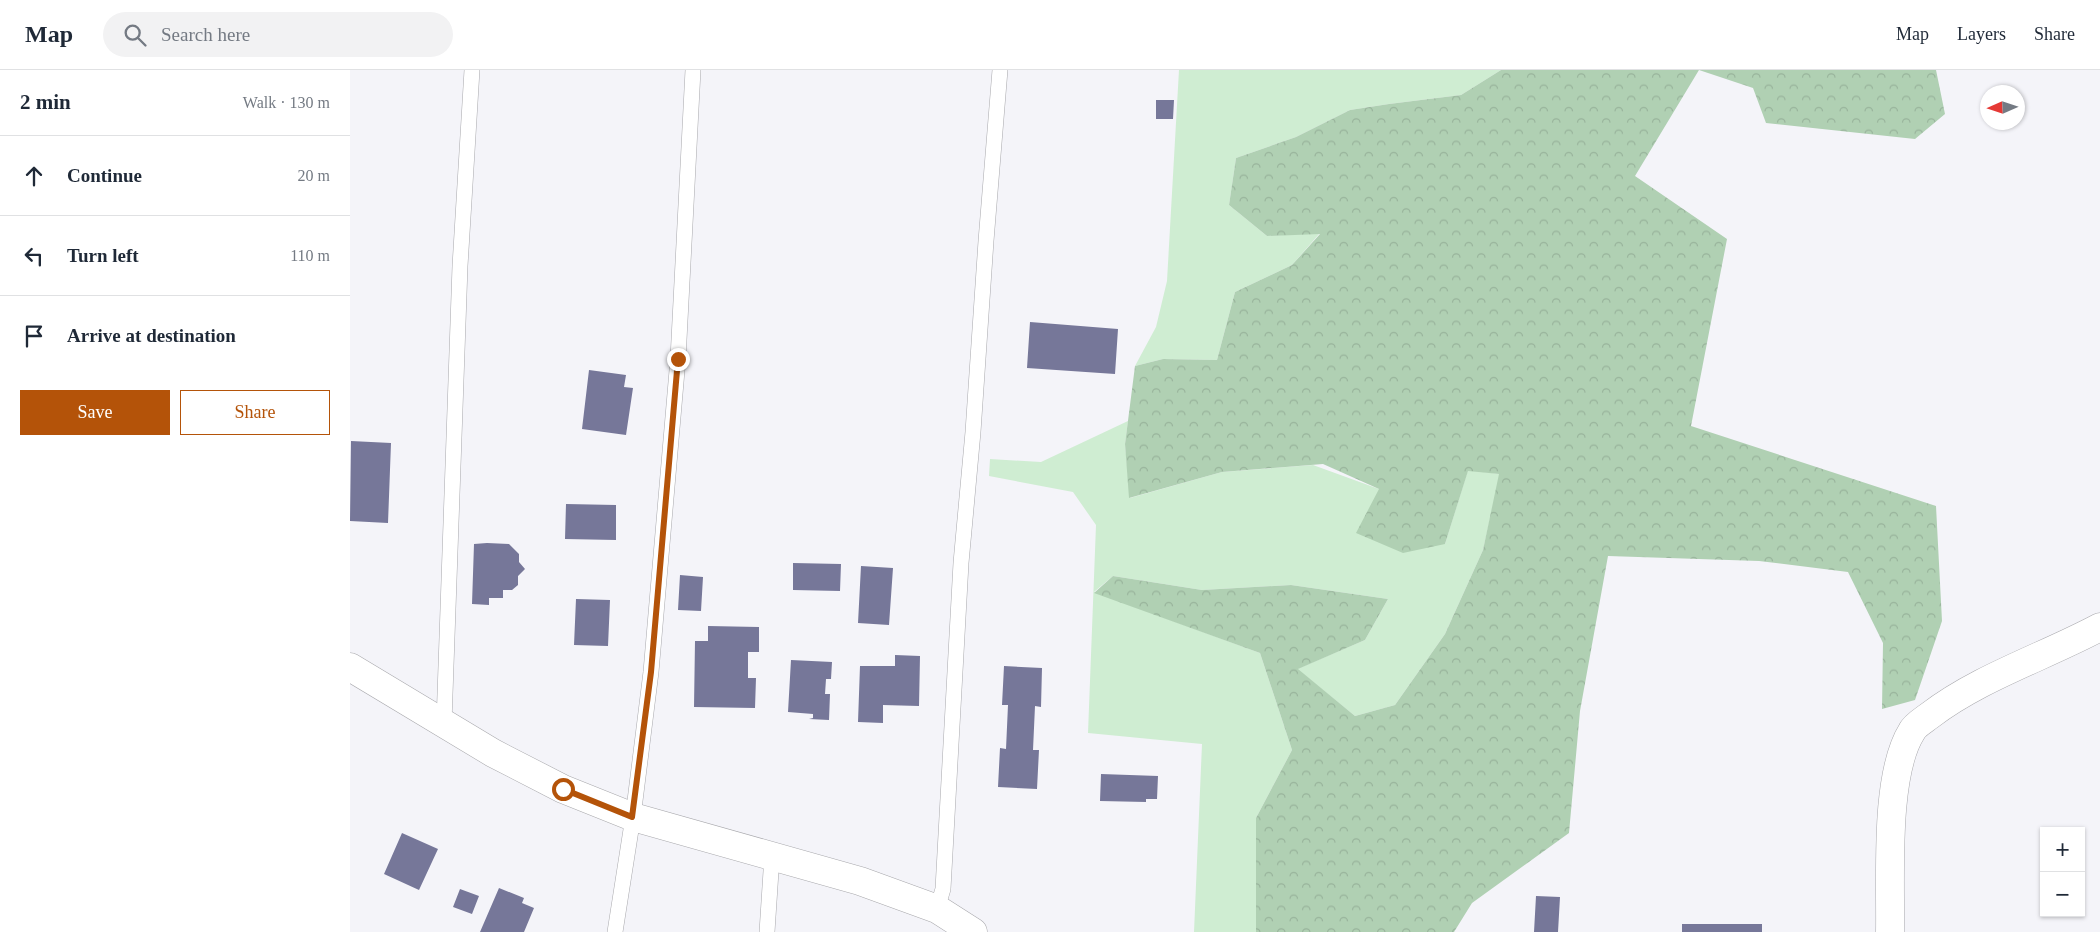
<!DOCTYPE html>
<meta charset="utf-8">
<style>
:root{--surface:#fff;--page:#f2f2f3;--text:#1f2937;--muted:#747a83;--line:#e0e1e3;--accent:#b45309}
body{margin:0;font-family:Georgia,serif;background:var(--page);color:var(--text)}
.controls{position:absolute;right:15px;bottom:15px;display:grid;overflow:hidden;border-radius:0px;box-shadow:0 1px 4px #0004}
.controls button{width:45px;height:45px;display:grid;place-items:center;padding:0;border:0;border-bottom:1px solid var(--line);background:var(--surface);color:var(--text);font:25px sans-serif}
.compass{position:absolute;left:1630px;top:15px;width:45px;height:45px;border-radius:50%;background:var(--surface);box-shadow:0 1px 4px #0004;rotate:267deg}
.stop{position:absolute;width:15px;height:15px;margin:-11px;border:4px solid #b45309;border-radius:50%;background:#fff}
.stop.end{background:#b45309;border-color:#fff;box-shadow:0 1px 5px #0008}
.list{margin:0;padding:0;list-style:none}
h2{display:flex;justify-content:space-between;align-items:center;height:65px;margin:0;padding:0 20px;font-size:21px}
h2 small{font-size:16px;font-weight:400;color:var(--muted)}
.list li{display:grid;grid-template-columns:32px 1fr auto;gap:15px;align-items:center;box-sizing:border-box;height:80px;padding:0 20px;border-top:1px solid var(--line)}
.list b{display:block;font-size:19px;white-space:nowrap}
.list em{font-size:16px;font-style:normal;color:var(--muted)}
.actions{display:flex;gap:10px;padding:15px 20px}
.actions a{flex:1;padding:11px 0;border:1px solid var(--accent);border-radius:0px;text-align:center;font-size:18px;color:var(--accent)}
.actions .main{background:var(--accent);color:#fff}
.icon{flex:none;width:28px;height:28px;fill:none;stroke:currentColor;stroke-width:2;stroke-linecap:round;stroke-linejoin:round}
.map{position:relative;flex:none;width:1750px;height:862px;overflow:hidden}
header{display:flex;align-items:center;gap:30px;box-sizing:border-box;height:70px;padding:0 25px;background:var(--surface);border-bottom:1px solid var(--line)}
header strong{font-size:24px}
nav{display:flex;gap:28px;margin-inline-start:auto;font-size:18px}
.search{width:350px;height:45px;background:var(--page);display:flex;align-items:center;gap:12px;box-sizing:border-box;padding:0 18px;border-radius:28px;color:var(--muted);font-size:19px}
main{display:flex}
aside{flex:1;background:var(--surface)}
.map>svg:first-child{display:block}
.green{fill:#cfedd2}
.forest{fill:url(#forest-crowns)}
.building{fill:#767799}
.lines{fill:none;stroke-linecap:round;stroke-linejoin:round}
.service-casing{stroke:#a8a8ac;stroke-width:16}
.minor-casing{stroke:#a8a8ac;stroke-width:29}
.service{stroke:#fff;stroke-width:15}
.minor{stroke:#fff;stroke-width:28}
.route{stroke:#b45309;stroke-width:6}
</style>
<header>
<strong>Map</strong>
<div class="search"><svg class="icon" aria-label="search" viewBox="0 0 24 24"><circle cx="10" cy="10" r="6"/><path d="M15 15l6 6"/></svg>Search here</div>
<nav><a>Map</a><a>Layers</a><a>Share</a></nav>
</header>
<main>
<aside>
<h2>2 min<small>Walk · 130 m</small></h2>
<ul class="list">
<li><svg class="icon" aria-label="ahead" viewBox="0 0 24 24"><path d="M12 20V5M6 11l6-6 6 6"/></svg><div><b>Continue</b></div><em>20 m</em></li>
<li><svg class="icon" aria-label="left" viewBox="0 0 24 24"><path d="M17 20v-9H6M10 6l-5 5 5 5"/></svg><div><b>Turn left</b></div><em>110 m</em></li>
<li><svg class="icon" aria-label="arrive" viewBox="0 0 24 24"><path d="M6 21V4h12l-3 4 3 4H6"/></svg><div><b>Arrive at destination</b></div></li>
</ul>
<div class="actions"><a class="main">Save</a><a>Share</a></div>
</aside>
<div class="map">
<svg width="1750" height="862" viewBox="0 0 1750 862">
<defs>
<pattern id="forest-crowns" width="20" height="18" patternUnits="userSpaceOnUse" patternTransform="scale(1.25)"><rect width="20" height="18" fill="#b0d0b3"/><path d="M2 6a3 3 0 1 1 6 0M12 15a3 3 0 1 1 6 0" fill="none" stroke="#98b39b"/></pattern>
</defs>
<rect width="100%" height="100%" fill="#f4f4f9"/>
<!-- green -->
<path class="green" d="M829 0H1151L1111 25 1039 34 1000 40 946 67 886 88 879 135 917 166 970 163 942 195 885 222 867 290 813 289 785 296 806 257 817 211Z
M778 351 775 374 780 428 872 402 963 395 1029 419 1095 474 1118 400 1150 404 1133 480 1095 564 1045 635 1005 646 947 599 1015 570 1038 529 941 515 852 520 763 506 744 522 910 583 942 680 906 748V862H844L852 674 738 663 746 455 723 422 639 406 640 389 691 392Z"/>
<!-- forest -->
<path class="forest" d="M1151 0H1586L1595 44 1565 69 1416 53 1403 18 1349 0 1285 106 1377 169 1341 356 1586 436 1592 551 1565 630 1532 639 1533 573 1498 502 1409 491 1258 486 1230 641 1219 763 1122 833 1104 862H906V748L942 680 910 583 744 523 763 506 852 520 941 515 1038 529 1015 570 948 599 1005 646 1045 635 1095 564 1133 480 1149 404 1118 401 1095 474 1053 483 1006 463 1029 419 973 394 872 402 779 428 775 374 785 296 813 289 867 290 885 222 942 195 970 164 917 166 879 135 886 88 946 67 1000 40 1039 34 1111 25Z"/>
<!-- building -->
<path class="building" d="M806 30H824L823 49H806Z
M680 252 768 259 765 304 677 298Z
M239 300 276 305 274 317 283 318 276 365 232 359Z
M1 371 41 373 38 453 0 451Z
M216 434 266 435V470L215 469Z
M137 473 159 474 169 484V492L175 499 168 506V515L162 520H153V528H139V535L122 534 124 474Z
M443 493 491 494 490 521 443 520Z
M511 496 543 498 539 555 508 553Z
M330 505 353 507 351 541 328 540Z
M226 529 260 530 258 576 224 575Z
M358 556 409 557V582H398V608H406L405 638 344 637 345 571H358Z
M545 585 570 586 569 636 533 635V653L508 652 510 596H545Z
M441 590 482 592 481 609H476L475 624H480L479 650 459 649 463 648V644L438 642Z
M654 596 692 598 691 637 685 636 683 680H689L687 719 648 717 650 678 656 679 658 635H652Z
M751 704 808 706 807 729H796V732L750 731Z
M52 763 88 779 69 820 34 804Z
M149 818 174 828 172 833 184 838 174 862H130Z
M110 819 129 826 122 844 103 837Z
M1186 826 1210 827 1208 862H1184Z
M1332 854H1412V862H1332Z"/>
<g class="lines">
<defs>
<path id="service" d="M94 653 110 196 122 0
M587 839 593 819 611 493 623 362 636 171 650 0
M265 862 283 747 301 602 328 289 343 0
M417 862 422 786"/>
<path id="minor" d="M0 597 143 683 213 719 283 747 510 811 587 839 623 862
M1540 862C1541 808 1534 705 1562 661 1565 655 1574 650 1579 646 1630 607 1694 587 1750 557"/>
</defs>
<!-- service casing -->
<use href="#service" class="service-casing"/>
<!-- minor casing -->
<use href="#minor" class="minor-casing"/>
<!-- service -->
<use href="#service" class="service"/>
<!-- minor -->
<use href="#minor" class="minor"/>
</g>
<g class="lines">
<!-- route -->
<path class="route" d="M213 719 282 747 301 602 328 289"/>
</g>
</svg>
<div class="controls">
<button>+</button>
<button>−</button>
</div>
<svg class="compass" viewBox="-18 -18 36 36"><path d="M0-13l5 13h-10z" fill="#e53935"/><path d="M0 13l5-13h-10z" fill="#747a83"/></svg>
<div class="stop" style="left:213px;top:719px"></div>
<div class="stop end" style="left:328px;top:289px"></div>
</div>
</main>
